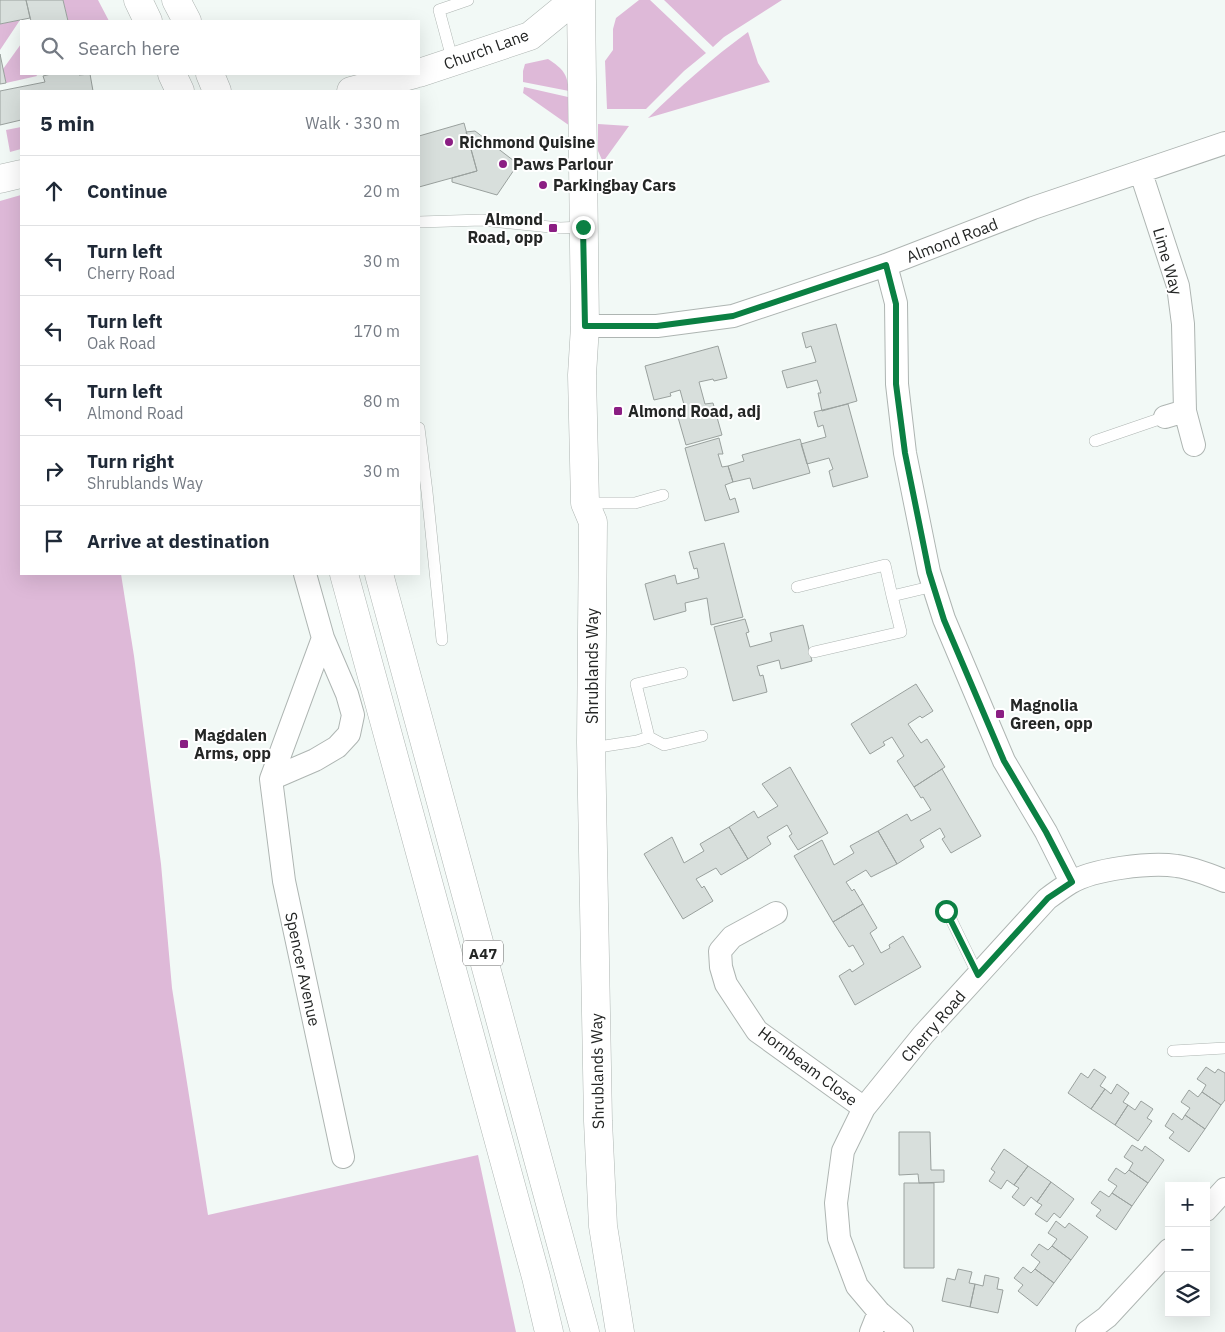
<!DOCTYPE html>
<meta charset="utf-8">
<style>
:root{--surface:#fff;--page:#f2f2f3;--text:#1f2937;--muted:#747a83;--line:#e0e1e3}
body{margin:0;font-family:"IBM Plex Sans",sans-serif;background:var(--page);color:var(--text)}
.controls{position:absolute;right:15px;bottom:15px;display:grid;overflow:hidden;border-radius:0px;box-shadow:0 5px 20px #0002}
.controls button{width:45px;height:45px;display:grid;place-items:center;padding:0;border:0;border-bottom:1px solid var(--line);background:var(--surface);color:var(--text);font:25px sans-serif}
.stop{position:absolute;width:15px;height:15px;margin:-11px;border:4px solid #0b8043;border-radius:50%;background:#fff}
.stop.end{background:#0b8043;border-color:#fff;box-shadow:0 1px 5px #0008}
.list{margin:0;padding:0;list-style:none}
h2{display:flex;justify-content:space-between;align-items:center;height:65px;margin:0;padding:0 20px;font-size:21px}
h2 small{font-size:16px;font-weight:400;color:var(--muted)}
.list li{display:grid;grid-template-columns:32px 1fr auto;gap:15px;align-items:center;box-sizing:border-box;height:70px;padding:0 20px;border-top:1px solid var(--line)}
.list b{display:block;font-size:19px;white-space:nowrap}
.list p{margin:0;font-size:16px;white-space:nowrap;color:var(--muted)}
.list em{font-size:16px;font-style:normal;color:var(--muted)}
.icon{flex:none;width:28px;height:28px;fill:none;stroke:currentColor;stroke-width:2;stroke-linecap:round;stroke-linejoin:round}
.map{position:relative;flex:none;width:1225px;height:1332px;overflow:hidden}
.search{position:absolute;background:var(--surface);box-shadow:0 5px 20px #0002;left:20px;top:20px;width:400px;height:55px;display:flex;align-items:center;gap:12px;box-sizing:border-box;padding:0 18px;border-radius:0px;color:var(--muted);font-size:19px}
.panel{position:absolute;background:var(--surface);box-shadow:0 5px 20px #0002;left:20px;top:90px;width:400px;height:485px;border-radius:0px}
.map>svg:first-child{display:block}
.green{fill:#deb9d8}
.building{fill:#d8dfdc;stroke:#9aa19e}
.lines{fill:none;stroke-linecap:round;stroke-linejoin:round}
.lane-casing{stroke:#aeb5b2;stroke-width:12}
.street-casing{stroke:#aeb5b2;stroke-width:24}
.secondary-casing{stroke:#aeb5b2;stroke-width:29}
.highway-casing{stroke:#aeb5b2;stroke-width:29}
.lane{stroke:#fff;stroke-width:11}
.street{stroke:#fff;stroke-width:22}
.secondary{stroke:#fff;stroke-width:28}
.highway{stroke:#fff;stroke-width:28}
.route{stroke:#0b8043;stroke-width:6}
.poi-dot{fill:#8b1e83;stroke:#fff;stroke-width:2}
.labels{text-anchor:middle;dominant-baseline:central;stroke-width:4;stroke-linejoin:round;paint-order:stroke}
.shield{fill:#fff;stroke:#666766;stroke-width:1}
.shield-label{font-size:15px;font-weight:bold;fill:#242625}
.street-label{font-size:16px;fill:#242625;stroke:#fff}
.poi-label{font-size:16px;font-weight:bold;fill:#242625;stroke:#fff;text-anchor:start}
</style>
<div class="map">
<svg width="1225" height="1332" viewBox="0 0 1225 1332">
<rect width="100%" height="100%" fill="#f2f9f6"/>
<!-- green -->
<path class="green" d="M63 0H98L109 21H68Z
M639 0H650L706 53 684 71 646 109H607L605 61 613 50V29L616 18Z
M664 0H782L724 37 713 47Z
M20 20 0 50V24Z
M748 32 758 63 770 82 648 118C680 87 712 58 748 32Z
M21 44V74H36L37 76 6 83 3 69Z
M548 59C563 69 567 73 569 91L523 82V71L525 64Z
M524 87 568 97 570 126 523 93Z
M598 124 629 126 603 162 598 151Z
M21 127V149L10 152 6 130Z
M21 195V574H121L134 656 161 864 172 988 208 1215 478 1155 516 1332H0V201Z"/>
<!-- building -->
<path class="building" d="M0 0H26L30 18 0 24Z
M26 0H63L68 21H31Z
M0 54 6 83 0 84Z
M51 74H79V75L90 74 93 91H21V120L0 125V91L45 82 43 76Z
M464 123 477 171 419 187V136Z
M475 131 518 164 497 195 452 182V178L477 171 466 132Z
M836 324 857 401 822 411 818 393H821L817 380 787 388 782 371 816 362 811 346 806 348 802 333Z
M718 346 727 378 714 381 713 379 699 382 705 404 713 403 722 435 686 445 677 414 686 412 680 390 670 393 671 396 654 400 645 366Z
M848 404 868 477 833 487 829 471 833 469 829 458 807 464 801 444 826 437 823 425 818 427 814 412Z
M719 438 723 454H718L722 467 728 466 733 482 725 485 730 500 735 498 739 512 705 521 685 448Z
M800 439 810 473 753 489 750 478 733 482 728 466 744 461 742 455Z
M724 543 743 617 711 625 707 598 685 603 686 611 654 620 645 584 675 575 677 584 699 578 697 568 694 569 689 552Z
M745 619 749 632 746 633 750 647 772 641 770 633 803 625 812 661 781 669 779 660 757 666 760 676 763 675 767 692 733 701 714 627Z
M916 684 933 711 922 718 920 716 908 724 921 743 927 739 945 767 914 787 897 761 904 756 892 737 883 742 885 745 870 754 851 724Z
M790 767 828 833 798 850 789 836 792 834 787 825 767 837 771 844 748 859 729 827 754 811 758 818 778 806 762 784Z
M942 769 981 836 951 853 942 839 945 837 940 828 920 840 924 847 897 864 878 831 907 814 911 821 931 810 923 797 921 798 914 787Z
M729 827 748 859 721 875 716 868 696 879 702 888 704 886 713 901 683 919 644 854 672 837 684 863 704 851 700 844Z
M878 831 897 864 871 877 866 870 846 882 852 891 854 889 863 904 833 922 794 856 822 840 834 865 854 853 850 846Z
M863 904 877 928 870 933 881 953 890 948 889 945 903 936 921 967 855 1005 839 976 850 969 852 972 864 964 853 945 849 947 833 922Z
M1206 1067 1215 1073 1218 1069 1225 1073V1100L1221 1105 1202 1092 1206 1085 1197 1079Z
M1094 1069 1106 1077 1100 1086 1105 1089 1091 1109 1068 1093 1081 1073 1088 1078Z
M1117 1084 1129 1093 1123 1102 1128 1105 1115 1125 1091 1109 1105 1089 1111 1094Z
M1189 1090 1198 1097 1202 1092 1221 1105 1205 1129 1185 1115 1190 1108 1181 1102Z
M1141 1101 1153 1109 1147 1118 1152 1121 1138 1141 1115 1125 1128 1105 1135 1110Z
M1173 1113 1182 1120 1185 1115 1205 1129 1189 1152 1169 1138 1174 1132 1165 1126Z
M899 1132H930L931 1170H944V1182L919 1183 918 1174 899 1175Z
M1132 1145 1142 1151 1145 1146 1164 1160 1148 1183 1129 1170 1133 1163 1124 1157Z
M1004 1149 1028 1166 1014 1185 1007 1180 1001 1189 989 1181 995 1172 991 1169Z
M1028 1166 1051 1182 1037 1202 1031 1197 1024 1206 1012 1197 1019 1188 1014 1185Z
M1116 1168 1125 1174 1129 1170 1148 1183 1132 1206 1112 1193 1117 1186 1108 1180Z
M1051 1182 1074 1199 1060 1218 1054 1213 1047 1222 1035 1214 1042 1205 1037 1202Z
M904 1183H934V1268H904Z
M1100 1191 1109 1197 1112 1193 1132 1206 1116 1230 1096 1216 1101 1210 1091 1203Z
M1056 1221 1065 1228 1069 1223 1088 1237 1071 1260 1052 1246 1057 1239 1048 1233Z
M1039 1244 1048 1250 1052 1246 1071 1260 1054 1283 1035 1269 1040 1262 1031 1255Z
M1023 1267 1031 1273 1035 1269 1054 1283 1037 1306 1018 1291 1023 1285 1014 1278Z
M958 1269 972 1272 969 1283 975 1284 970 1307 942 1301 947 1278 955 1280Z
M985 1275 999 1278 997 1289 1003 1290 998 1313 970 1307 975 1284 983 1286Z"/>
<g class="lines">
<defs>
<path id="lane" d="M453 62 439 10 468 0
M419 222 482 220 560 228 583 227
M419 428 427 492 442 640
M1095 441 1165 417
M585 503H635L663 495
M797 587 885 565 892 596 934 586
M814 652 901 632 892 596
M649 737 636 684 682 673
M592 748 637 741 649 737 664 745 702 736
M947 911 978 975
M1173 1051 1225 1048"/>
<path id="street" d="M1141 173 1178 286 1183 324 1185 411 1165 417
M886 265 896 303 897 384 905 453 929 572 944 619 1004 761 1046 832 1071 882
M585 326H657L733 316 886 265 1033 208 1225 143
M1185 411 1194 445
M305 574 323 638 347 694 353 715 349 734 337 747 315 760 271 779 323 638
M271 779 284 881 343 1157
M776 913 732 937 720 951 721 967 726 984 757 1031 864 1108
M1206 1210 1225 1189
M871 1332 879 1312
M902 1332 879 1312 857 1286 839 1238 836 1203 843 1151 864 1108 923 1035 1047 899C1055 893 1062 888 1070 883 1093 869 1150 862 1177 866 1193 868 1210 875 1225 881
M1087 1332 1107 1317 1169 1250"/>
<path id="secondary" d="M581 0 585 326 582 375 585 503 593 522 591 742 598 1121 603 1226 620 1332
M419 73 530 36 574 0
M351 91 415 74
M0 179 21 174"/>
<path id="highway" d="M138 0 148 21
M176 0 187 21
M172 74 180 91
M210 74 217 91
M344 574 536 1277 549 1332
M379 574 585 1332"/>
</defs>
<!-- lane casing -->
<use href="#lane" class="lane-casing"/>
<!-- street casing -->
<use href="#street" class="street-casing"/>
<!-- secondary casing -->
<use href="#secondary" class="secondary-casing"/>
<!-- highway casing -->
<use href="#highway" class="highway-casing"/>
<!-- lane -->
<use href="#lane" class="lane"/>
<!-- street -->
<use href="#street" class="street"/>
<!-- secondary -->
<use href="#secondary" class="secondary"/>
<!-- highway -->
<use href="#highway" class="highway"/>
</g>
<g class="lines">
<!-- route -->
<path class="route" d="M583 227 585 326H657L733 316 886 265 896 304V384L905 453 929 572 944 620 1004 761 1046 832 1072 882 1048 898 978 975 946 911"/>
</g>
<!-- markers -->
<g class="poi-dot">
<circle cx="449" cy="142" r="5"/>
<circle cx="503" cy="164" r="5"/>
<circle cx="543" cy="185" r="5"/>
<rect x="548" y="223" width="10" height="10" rx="2.5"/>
<rect x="613" y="406" width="10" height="10" rx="2.5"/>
<rect x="995" y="709" width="10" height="10" rx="2.5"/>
<rect x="179" y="739" width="10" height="10" rx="2.5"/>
</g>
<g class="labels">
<!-- shield labels -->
<rect class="shield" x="463" y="940.5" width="40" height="25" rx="4"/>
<g class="shield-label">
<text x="483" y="953">A47</text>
</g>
<!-- street labels -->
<g class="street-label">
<text transform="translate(486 49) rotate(-20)">Church Lane</text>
<text transform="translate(952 240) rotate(-21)">Almond Road</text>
<text transform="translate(1168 261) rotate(74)">Lime Way</text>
<text transform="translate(592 666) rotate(-90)">Shrublands Way</text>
<text transform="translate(303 969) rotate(78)">Spencer Avenue</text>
<text transform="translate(933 1026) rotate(-49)">Cherry Road</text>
<text transform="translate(808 1066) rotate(37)">Hornbeam Close</text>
<text transform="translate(597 1071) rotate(-91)">Shrublands Way</text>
</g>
<!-- poi labels -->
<g class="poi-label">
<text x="459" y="142">Richmond Quisine</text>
<text x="513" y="164">Paws Parlour</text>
<text x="553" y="185">Parkingbay Cars</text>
<text x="543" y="219" text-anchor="end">Almond<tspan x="543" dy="18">Road, opp</tspan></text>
<text x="628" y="411">Almond Road, adj</text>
<text x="1010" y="705">Magnolia<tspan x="1010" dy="18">Green, opp</tspan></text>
<text x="194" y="735">Magdalen<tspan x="194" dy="18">Arms, opp</tspan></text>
</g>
</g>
</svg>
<div class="controls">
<button>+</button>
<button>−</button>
<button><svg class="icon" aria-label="layers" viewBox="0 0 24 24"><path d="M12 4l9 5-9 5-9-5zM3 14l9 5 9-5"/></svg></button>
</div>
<div class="stop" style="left:946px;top:911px"></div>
<div class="stop end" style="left:583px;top:227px"></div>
<div class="search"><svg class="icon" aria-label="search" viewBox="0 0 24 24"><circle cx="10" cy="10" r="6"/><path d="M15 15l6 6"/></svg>Search here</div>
<section class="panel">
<h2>5 min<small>Walk · 330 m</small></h2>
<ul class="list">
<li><svg class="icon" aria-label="ahead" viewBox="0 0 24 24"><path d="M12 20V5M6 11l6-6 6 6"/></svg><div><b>Continue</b></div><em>20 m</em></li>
<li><svg class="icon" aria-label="left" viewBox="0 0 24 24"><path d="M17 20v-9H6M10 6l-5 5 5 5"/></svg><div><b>Turn left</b><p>Cherry Road</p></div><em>30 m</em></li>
<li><svg class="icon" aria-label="left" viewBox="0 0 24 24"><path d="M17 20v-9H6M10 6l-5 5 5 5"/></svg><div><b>Turn left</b><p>Oak Road</p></div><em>170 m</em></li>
<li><svg class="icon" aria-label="left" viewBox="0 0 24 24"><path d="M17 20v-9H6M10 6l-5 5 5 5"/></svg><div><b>Turn left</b><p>Almond Road</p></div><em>80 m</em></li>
<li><svg class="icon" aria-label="right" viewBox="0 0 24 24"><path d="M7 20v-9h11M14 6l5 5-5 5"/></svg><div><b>Turn right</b><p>Shrublands Way</p></div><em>30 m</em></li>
<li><svg class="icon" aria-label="arrive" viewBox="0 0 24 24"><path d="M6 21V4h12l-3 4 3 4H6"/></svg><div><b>Arrive at destination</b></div></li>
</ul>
</section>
</div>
